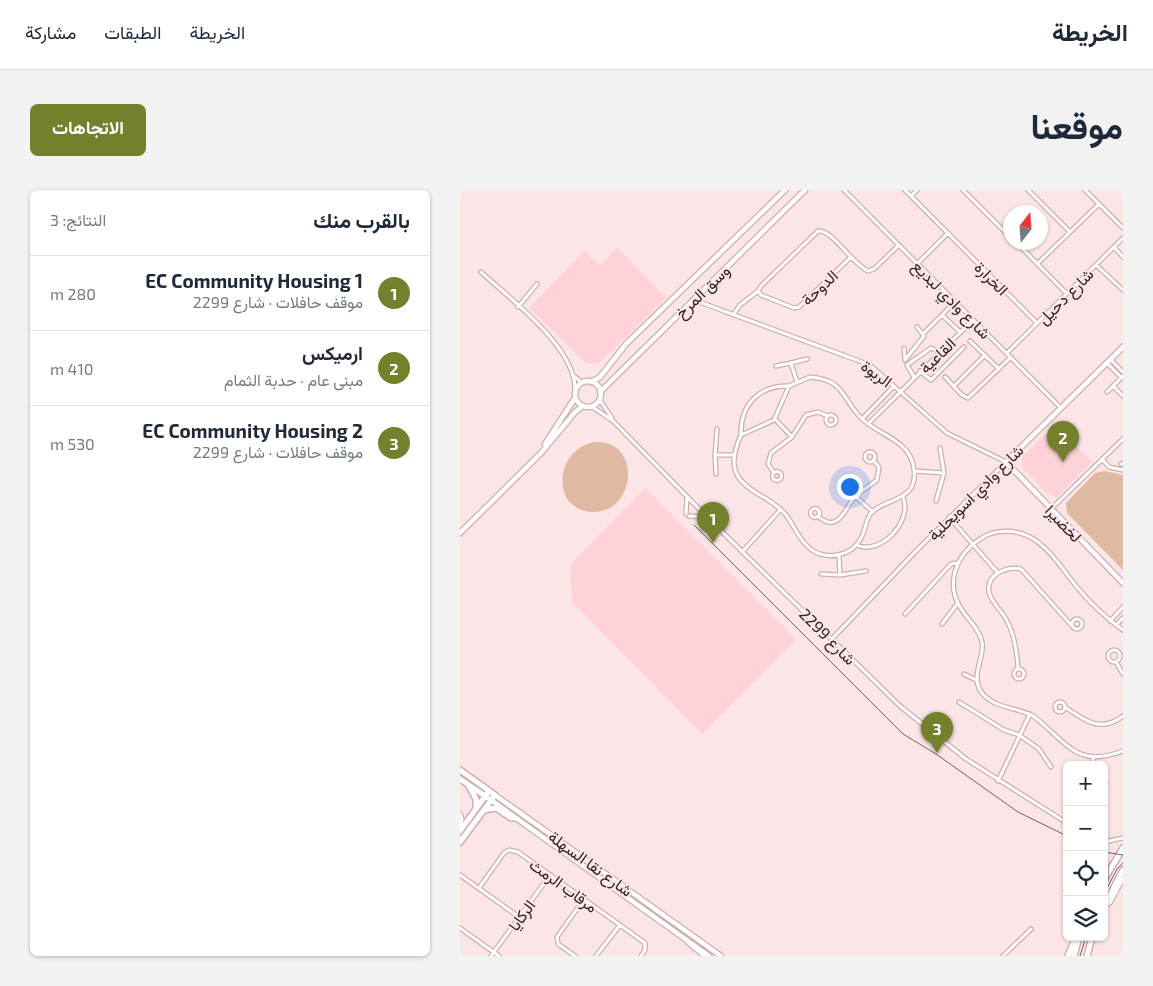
<!DOCTYPE html>
<html lang="ar">
<meta charset="utf-8">
<style>
:root{--surface:#fff;--page:#f2f2f3;--text:#1f2937;--muted:#747a83;--line:#e0e1e3;--accent:#75802c}
body{margin:0;font-family:"Exo 2",Vazirmatn,sans-serif;background:var(--page);color:var(--text);direction:rtl}
.controls{position:absolute;right:15px;bottom:15px;display:grid;overflow:hidden;border-radius:8px;box-shadow:0 1px 4px #0004}
.controls button{width:45px;height:45px;display:grid;place-items:center;padding:0;border:0;border-bottom:1px solid var(--line);background:var(--surface);color:var(--text);font:25px sans-serif}
.compass{position:absolute;left:543px;top:15px;width:45px;height:45px;border-radius:50%;background:var(--surface);box-shadow:0 1px 4px #0004;rotate:17deg}
.you{position:absolute;left:389px;top:296px;width:18px;height:18px;margin:-12px;border:4px solid #fff;border-radius:50%;background:#1a73e8;box-shadow:0 0 0 8px #1a73e833}
.badge{display:grid;place-items:center;width:32px;height:32px;border-radius:50%;background:var(--accent);color:#fff;font-size:16px;font-weight:700}
.pin{position:absolute;translate:-50% -41px;filter:drop-shadow(0 1px 2px #0008)}
.pin::after{content:'';position:absolute;top:26px;width:18px;height:15px;background:inherit;clip-path:polygon(0 0,100% 0,50% 100%)}
.list{margin:0;padding:0;list-style:none}
h2{display:flex;justify-content:space-between;align-items:center;height:65px;margin:0;padding:0 20px;font-size:21px}
h2 small{font-size:16px;font-weight:400;color:var(--muted)}
.list li{display:grid;grid-template-columns:32px 1fr auto;gap:15px;align-items:center;box-sizing:border-box;height:75px;padding:0 20px;border-top:1px solid var(--line)}
.list b{display:block;font-size:19px;white-space:nowrap}
.list p{margin:0;font-size:16px;white-space:nowrap;color:var(--muted)}
.list em{font-size:16px;font-style:normal;color:var(--muted)}
.icon{flex:none;width:28px;height:28px;fill:none;stroke:currentColor;stroke-width:2;stroke-linecap:round;stroke-linejoin:round}
.map{position:relative;flex:none;width:663px;height:766px;overflow:hidden;direction:ltr;border-radius:8px}
header{display:flex;align-items:center;gap:30px;box-sizing:border-box;height:70px;padding:0 25px;background:var(--surface);border-bottom:1px solid var(--line)}
header strong{font-size:24px}
nav{display:flex;gap:28px;margin-inline-start:auto;font-size:18px}
.intro{display:flex;align-items:center;justify-content:space-between;box-sizing:border-box;height:120px;padding:0 30px}
h1{margin:0;font-size:35px}
.button{padding:12px 22px;border-radius:8px;background:var(--accent);color:#fff;font-size:18px;font-weight:700}
main{display:flex;gap:30px;padding:0 30px}
aside{flex:1;background:var(--surface);border-radius:8px;box-shadow:0 1px 4px #0004}
.map>svg:first-child{display:block}
.built{fill:#ffd2d7}
.green{fill:#dfb9a2}
.lines{fill:none;stroke-linecap:round;stroke-linejoin:round}
.minor-casing{stroke:#cfadb0;stroke-width:5.5}
.tertiary-casing{stroke:#cfadb0;stroke-width:7}
.secondary-casing{stroke:#cfadb0;stroke-width:8}
.primary-casing{stroke:#cfadb0;stroke-width:8}
.minor{stroke:#fff;stroke-width:3}
.tertiary{stroke:#fff;stroke-width:4.5}
.secondary{stroke:#fff;stroke-width:5}
.primary{stroke:#fff;stroke-width:5.5}
.tram{stroke:#736364;stroke-width:1}
.labels{text-anchor:middle;dominant-baseline:central;stroke-width:4;stroke-linejoin:round;paint-order:stroke}
.street-label{font-size:16px;fill:#302324;stroke:#fbe5e7}
</style>
<header>
<strong>الخريطة</strong>
<nav><a>الخريطة</a><a>الطبقات</a><a>مشاركة</a></nav>
</header>
<div class="intro"><h1>موقعنا</h1><a class="button">الاتجاهات</a></div>
<main>
<div class="map">
<svg width="663" height="766" viewBox="0 0 663 766">
<rect width="100%" height="100%" fill="#fbe5e7"/>
<!-- built -->
<path class="built" d="M157 57 206 108 138 174 126 173 69 118 124 61 140 76Z
M596 234 632 272 597 307 588 304 562 277V267Z
M185 298 336 449 242 544 112 412 110 377 115 370Z"/>
<!-- green -->
<path class="green" d="M134 252C183 249 176 323 133 322 90 321 94 260 134 252Z
M645 281 663 285V380L607 323 606 313 635 283Z"/>
<g class="lines">
<defs>
<path id="minor" d="M384 0 600 217
M445 0 577 133
M503 0 550 47
M568 0 610 42
M625 0 663 38
M451 6 457 0
M556 52 607 104
M654 57 663 67
M391 67 339 117 334 118 301 105 298 101 301 96 358 41C372 39 392 74 408 81L414 79 438 56
M457 74 488 43
M577 74 639 14
M636 75 663 100
M21 82C50 109 117 158 115 201
M234 110 410 175 487 243 546 272 457 360 371 450
M58 117 77 94
M274 124 280 115 298 101
M482 125 500 142
M463 144 495 112
M510 151 539 179
M444 158 445 169
M547 163 663 48
M650 169 663 182
M445 170 464 146 457 137
M647 173 662 188
M447 175 471 158 479 162
M447 175 454 187
M316 176 331 173
M460 181 471 190 504 157
M113 185 122 193
M663 186 653 196 663 206
M350 187C384 190 381 206 400 227 416 244 447 249 453 274 462 313 425 307 411 323 406 329 406 337 403 344 396 362 378 369 360 364 342 358 336 338 326 325 320 318 313 313 305 308 275 292 266 278 281 245L314 230 329 196Z
M485 187 502 205 508 208 551 167
M337 192 331 173 347 169
M494 196 525 165
M647 202 653 196
M139 209 152 228
M131 216 153 231 247 327 440 516 506 569 607 633
M366 230a5 5 0 1 1 10 0a5 5 0 1 1-10 0Z
M315 229 332 247 346 225 358 222 368 226
M402 229 434 196
M408 234 513 130
M257 239 255 265H274
M281 245C280 216 298 195 329 196
M405 267a5 5 0 1 1 10 0a5 5 0 1 1-10 0Z
M255 265 256 284
M642 269 649 277 663 280
M661 274 663 273
M454 281 484 283 480 258
M312.5 286a4.5 4.5 0 1 1 9 0a4.5 4.5 0 1 1-9 0Z
M314 283 308 274 311 263 332 247
M476 311 484 283
M350.5 323a4.5 4.5 0 1 1 9 0a4.5 4.5 0 1 1-9 0Z
M591 319 663 249
M413 322 395 306 417 290 419 277 413 270
M226 324 227 307
M229 326 246 327
M358 326C378 345 386 317 395 306
M489 327 538 383
M396 355C421 366 453 331 443 307
M283 361 321 319
M379 365 380 385 406 381
M361 384 380 385
M445 424 491 374 496 373
M612 434a5 5 0 1 1 10 0a5 5 0 1 1-10 0Z
M650 431 663 417
M482 434 498 413
M656 435 663 428
M663 440C646 428 630 413 616 396 603 380 589 357 570 347 555 339 534 339 520 349 497 364 485 392 500 417 507 429 519 438 522 452 525 467 511 485 520 500 530 517 553 517 569 524 575 526 580 532 584 535 612 560 622 576 663 561
M648 466a6 6 0 1 1 12 0a6 6 0 1 1-12 0Z
M656 472 663 484
M558 478C557 462 554 443 546 429 541 420 531 412 529 402 526 384 547 376 561 379L612 436
M554 484a5 5 0 1 1 10 0a5 5 0 1 1-10 0Z
M504 484 516 490
M595 517a5 5 0 1 1 10 0a5 5 0 1 1-10 0Z
M499 512 544 540 559 545 579 559 591 577
M605 517C625 531 641 543 663 526
M632 575 633 568
M538 591 570 524
M644 593H646
M0 623 2 629 0 636
M644 652 663 648
M644 659 647 683
M0 685 59 727
M19 698 44 663 49 660 58 662 185 753V760L181 766
M645 716 650 713 663 689
M0 738 39 766
M228 753 244 766
M31 766 90 685
M115 766 98 754 97 747 124 709
M136 766 160 735
M543 766 571 739"/>
<path id="tertiary" d="M663 157 546 272 663 393
M115 204a13 13 0 1 1 26 0a13 13 0 1 1-26 0Z
M131 192 140 187 166 154 325 0
M140 202 345 0
M85 254 115 208
M0 343 81 263 116 221 123 216
M35 605 261 766
M31 610 249 766"/>
<path id="secondary" d="M0 580 35 605 0 652
M0 589 28 608
M9 596 16 609V619
M24 620 36 618 51 628H56
M0 641 29 601
M644 690 663 658
M644 717 663 680
M614 766 619 747
M627 766 632 747"/>
<path id="primary" d="M608 766 616 747"/>
</defs>
<!-- minor casing -->
<use href="#minor" class="minor-casing"/>
<!-- tertiary casing -->
<use href="#tertiary" class="tertiary-casing"/>
<!-- secondary casing -->
<use href="#secondary" class="secondary-casing"/>
<!-- primary casing -->
<use href="#primary" class="primary-casing"/>
<!-- minor -->
<use href="#minor" class="minor"/>
<!-- tertiary -->
<use href="#tertiary" class="tertiary"/>
<!-- secondary -->
<use href="#secondary" class="secondary"/>
<!-- primary -->
<use href="#primary" class="primary"/>
<!-- tram -->
<path class="tram" d="M234 335 443 544 476 564 558 622 607 646
M644 662 663 665
M644 668 648 676V691
M644 704 657 679 663 673
M620 766 626 747"/>
</g>
<g class="labels">
<!-- street labels -->
<g class="street-label">
<text transform="translate(532 88) rotate(45)">الخرارة</text>
<text transform="translate(359 97) rotate(-43)">الدوحة</text>
<text transform="translate(242 101) rotate(-44)">وسق المرخ</text>
<text transform="translate(605 106) rotate(-45)">شارع دحيل</text>
<text transform="translate(492 109) rotate(45)">شارع وادي لبديع</text>
<text transform="translate(477 165) rotate(-44)">القاعية</text>
<text transform="translate(417 183) rotate(36)">الربوة</text>
<text transform="translate(515 302) rotate(-45)">شارع وادي اسويحلية</text>
<text transform="translate(604 333) rotate(46)">لخضيرا</text>
<text transform="translate(368 446) rotate(45)">شارع 2299</text>
<text transform="translate(131 673) rotate(36)">شارع نقا السهلة</text>
<text transform="translate(104 695) rotate(36)">مرقاب الرمث</text>
<text transform="translate(61 725) rotate(-54)">الركايا</text>
</g>
</g>
</svg>
<div class="controls">
<button>+</button>
<button>−</button>
<button><svg class="icon" aria-label="locate" viewBox="0 0 24 24"><circle cx="12" cy="12" r="6"/><path d="M12 2v4M12 18v4M2 12h4M18 12h4"/></svg></button>
<button><svg class="icon" aria-label="layers" viewBox="0 0 24 24"><path d="M12 4l9 5-9 5-9-5zM3 14l9 5 9-5"/></svg></button>
</div>
<svg class="compass" viewBox="-18 -18 36 36"><path d="M0-13l5 13h-10z" fill="#e53935"/><path d="M0 13l5-13h-10z" fill="#747a83"/></svg>
<div class="you"></div>
<div class="pin badge" style="left:253px;top:353px">1</div>
<div class="pin badge" style="left:603px;top:272px">2</div>
<div class="pin badge" style="left:477px;top:563px">3</div>
</div>
<aside>
<h2>بالقرب منك<small>النتائج: 3</small></h2>
<ul class="list">
<li><span class="badge">1</span><div><b>EC Community Housing 1</b><p>موقف حافلات · شارع 2299</p></div><em>280 m</em></li>
<li><span class="badge">2</span><div><b>ارميكس</b><p>مبنى عام · حدبة الثمام</p></div><em>410 m</em></li>
<li><span class="badge">3</span><div><b>EC Community Housing 2</b><p>موقف حافلات · شارع 2299</p></div><em>530 m</em></li>
</ul>
</aside>
</main>
